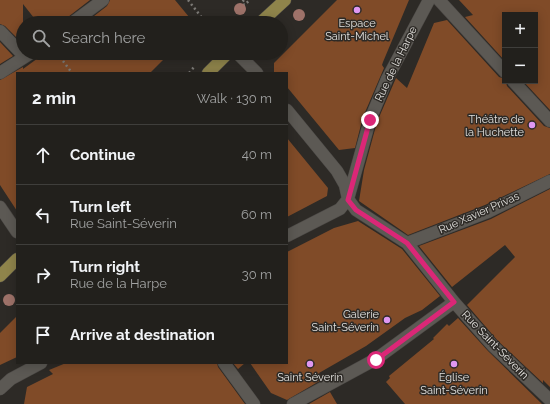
<!DOCTYPE html>
<meta charset="utf-8">
<style>
:root{--surface:#22201c;--page:#2a2825;--text:#f1f3f6;--muted:#a2a3a3;--line:#3f3e3b}
body{margin:0;font-family:Raleway,sans-serif;background:var(--page);color:var(--text)}
.controls{position:absolute;right:12px;top:12px;display:grid;overflow:hidden;border-radius:0px;box-shadow:0 2px 10px #0003}
.controls button{width:36px;height:36px;display:grid;place-items:center;padding:0;border:0;border-bottom:1px solid var(--line);background:var(--surface);color:var(--text);font:20px sans-serif}
.stop{position:absolute;width:12px;height:12px;margin:-9px;border:3px solid #db2777;border-radius:50%;background:#fff}
.stop.end{background:#db2777;border-color:#fff;box-shadow:0 1px 4px #0008}
.list{margin:0;padding:0;list-style:none}
h2{display:flex;justify-content:space-between;align-items:center;height:52px;margin:0;padding:0 16px;font-size:17px}
h2 small{font-size:13px;font-weight:400;color:var(--muted)}
.list li{display:grid;grid-template-columns:26px 1fr auto;gap:12px;align-items:center;box-sizing:border-box;height:60px;padding:0 16px;border-top:1px solid var(--line)}
.list b{display:block;font-size:15px;white-space:nowrap}
.list p{margin:0;font-size:13px;white-space:nowrap;color:var(--muted)}
.list em{font-size:13px;font-style:normal;color:var(--muted)}
.icon{flex:none;width:22px;height:22px;fill:none;stroke:currentColor;stroke-width:2;stroke-linecap:round;stroke-linejoin:round}
.map{position:relative;flex:none;width:550px;height:404px;overflow:hidden}
.search{position:absolute;background:var(--surface);box-shadow:0 2px 10px #0003;left:16px;top:16px;width:272px;height:44px;display:flex;align-items:center;gap:10px;box-sizing:border-box;padding:0 14px;border-radius:22px;color:var(--muted);font-size:15px}
.panel{position:absolute;background:var(--surface);box-shadow:0 2px 10px #0003;left:16px;top:72px;width:272px;height:292px;border-radius:0px}
.map>svg:first-child{display:block}
.building{fill:#804b28}
.lines{fill:none;stroke-linecap:round;stroke-linejoin:round}
.minor-casing{stroke:#4b4845;stroke-width:13}
.major-casing{stroke:#4b4845;stroke-width:13}
.path{stroke:#7c7a76;stroke-width:2.5;stroke-dasharray:2 3;stroke-linecap:butt}
.minor{stroke:#5c5954;stroke-width:12}
.major{stroke:#8f844b;stroke-width:12}
.tree{fill:#9e7269}
.route{stroke:#db2777;stroke-width:5}
.poi-dot{fill:#df98f2;stroke:#2d2a26;stroke-width:1.5}
.labels{text-anchor:middle;dominant-baseline:central;stroke-width:3;stroke-linejoin:round;paint-order:stroke}
.poi-label{font-size:11px;fill:#e2e0dd;stroke:#2d2a26}
.street-label{font-size:11px;fill:#e2e0dd;stroke:#2d2a26}
</style>
<div class="map">
<svg width="550" height="404" viewBox="0 0 550 404">
<rect width="100%" height="100%" fill="#2d2a26"/>
<!-- building -->
<path class="building" d="M0 0H90L68 17 65 23H38L23 4V44L5 26 0 24Z
M110 0H175L194 23H85L107 6Z
M337 0H409L383 62 382 65 384 68 363 117 355 148 339 150 287 87V73H274V63Z
M459 0H550V110L523 81H535V15H505V61L465 17 473 15Z
M447 20 499 77 505 79 507 86 544 126 550 128V174L485 205 408 235 359 201 364 170 377 122 396 78 407 88 434 23Z
M0 42 13 56 0 64Z
M45 53H170L150 73H17V211L0 185V80L23 67V69Z
M287 138 328 188 327 196 287 217Z
M550 189V387L543 380V383L498 341 467 305 515 257 505 245 452 287 419 246 491 219Z
M358 221 402 249 440 296 422 310 405 318 366 346 319 373 323 379 287 400 271 393 250 363H287V252L334 228Z
M17 316V357L0 365V333Z
M458 318 488 351 542 404H405L386 382 390 378 389 376 434 339 433 338 447 324 449 326Z
M66 363H217L218 367 245 404H24L27 387 53 374 49 370Z
M233 363H245L238 369Z
M330 392 337 404H309Z"/>
<g class="lines">
<defs>
<path id="minor" d="M439 0 505 72
M72 23 103 0
M0 31 25 57
M237 53 257 73
M0 73 31 53
M513 81 550 121
M287 110 337 171 345 185 348 199 356 210 407 243 454 302 493 346 550 400
M0 207 17 232
M287 236 340 209 348 199 370 120 387 79 429 0
M407 243 488 212 550 181
M224 363 254 404
M0 389 11 379 41 363
M293 404 376 359 454 302"/>
<path id="major" d="M260 23 285 0
M208 73 228 53
M0 276 17 259"/>
</defs>
<!-- minor casing -->
<use href="#minor" class="minor-casing"/>
<!-- major casing -->
<use href="#major" class="major-casing"/>
<!-- path -->
<path class="path" d="M188 0 206 23
M244 0 242 2 244 5 250 0
M240 23 246 18
M57 53 72 73
M189 73 194 67"/>
<!-- minor -->
<use href="#minor" class="minor"/>
<!-- major -->
<use href="#major" class="major"/>
</g>
<!-- trees -->
<g class="tree">
<circle cx="240" cy="9" r="6"/>
<circle cx="299" cy="15" r="6"/>
<circle cx="9" cy="300" r="6"/>
</g>
<g class="lines">
<!-- route -->
<path class="route" d="M370 120 348 200 356 210 407 243 454 302 376 360"/>
</g>
<!-- markers -->
<g class="poi-dot">
<circle cx="357" cy="10" r="4"/>
<circle cx="532" cy="125" r="4"/>
<circle cx="387" cy="320" r="4"/>
<circle cx="310" cy="364" r="4"/>
<circle cx="454" cy="364" r="4"/>
</g>
<g class="labels">
<!-- poi labels -->
<g class="poi-label">
<text x="357" y="23">Espace<tspan x="357" dy="13">Saint-Michel</tspan></text>
<text x="524" y="119" text-anchor="end">Théâtre de<tspan x="524" dy="13">la Huchette</tspan></text>
<text x="379" y="314" text-anchor="end">Galerie<tspan x="379" dy="13">Saint-Séverin</tspan></text>
<text x="310" y="377">Saint Séverin</text>
<text x="454" y="377">Église<tspan x="454" dy="13">Saint-Séverin</tspan></text>
</g>
<!-- street labels -->
<g class="street-label">
<text transform="translate(396 64) rotate(-64)">Rue de la Harpe</text>
<text transform="translate(479 213) rotate(-24)">Rue Xavier Privas</text>
<text transform="translate(495 345) rotate(46)">Rue Saint-Séverin</text>
</g>
</g>
</svg>
<div class="controls">
<button>+</button>
<button>−</button>
</div>
<div class="stop" style="left:376px;top:360px"></div>
<div class="stop end" style="left:370px;top:120px"></div>
<div class="search"><svg class="icon" aria-label="search" viewBox="0 0 24 24"><circle cx="10" cy="10" r="6"/><path d="M15 15l6 6"/></svg>Search here</div>
<section class="panel">
<h2>2 min<small>Walk · 130 m</small></h2>
<ul class="list">
<li><svg class="icon" aria-label="ahead" viewBox="0 0 24 24"><path d="M12 20V5M6 11l6-6 6 6"/></svg><div><b>Continue</b></div><em>40 m</em></li>
<li><svg class="icon" aria-label="left" viewBox="0 0 24 24"><path d="M17 20v-9H6M10 6l-5 5 5 5"/></svg><div><b>Turn left</b><p>Rue Saint-Séverin</p></div><em>60 m</em></li>
<li><svg class="icon" aria-label="right" viewBox="0 0 24 24"><path d="M7 20v-9h11M14 6l5 5-5 5"/></svg><div><b>Turn right</b><p>Rue de la Harpe</p></div><em>30 m</em></li>
<li><svg class="icon" aria-label="arrive" viewBox="0 0 24 24"><path d="M6 21V4h12l-3 4 3 4H6"/></svg><div><b>Arrive at destination</b></div></li>
</ul>
</section>
</div>
